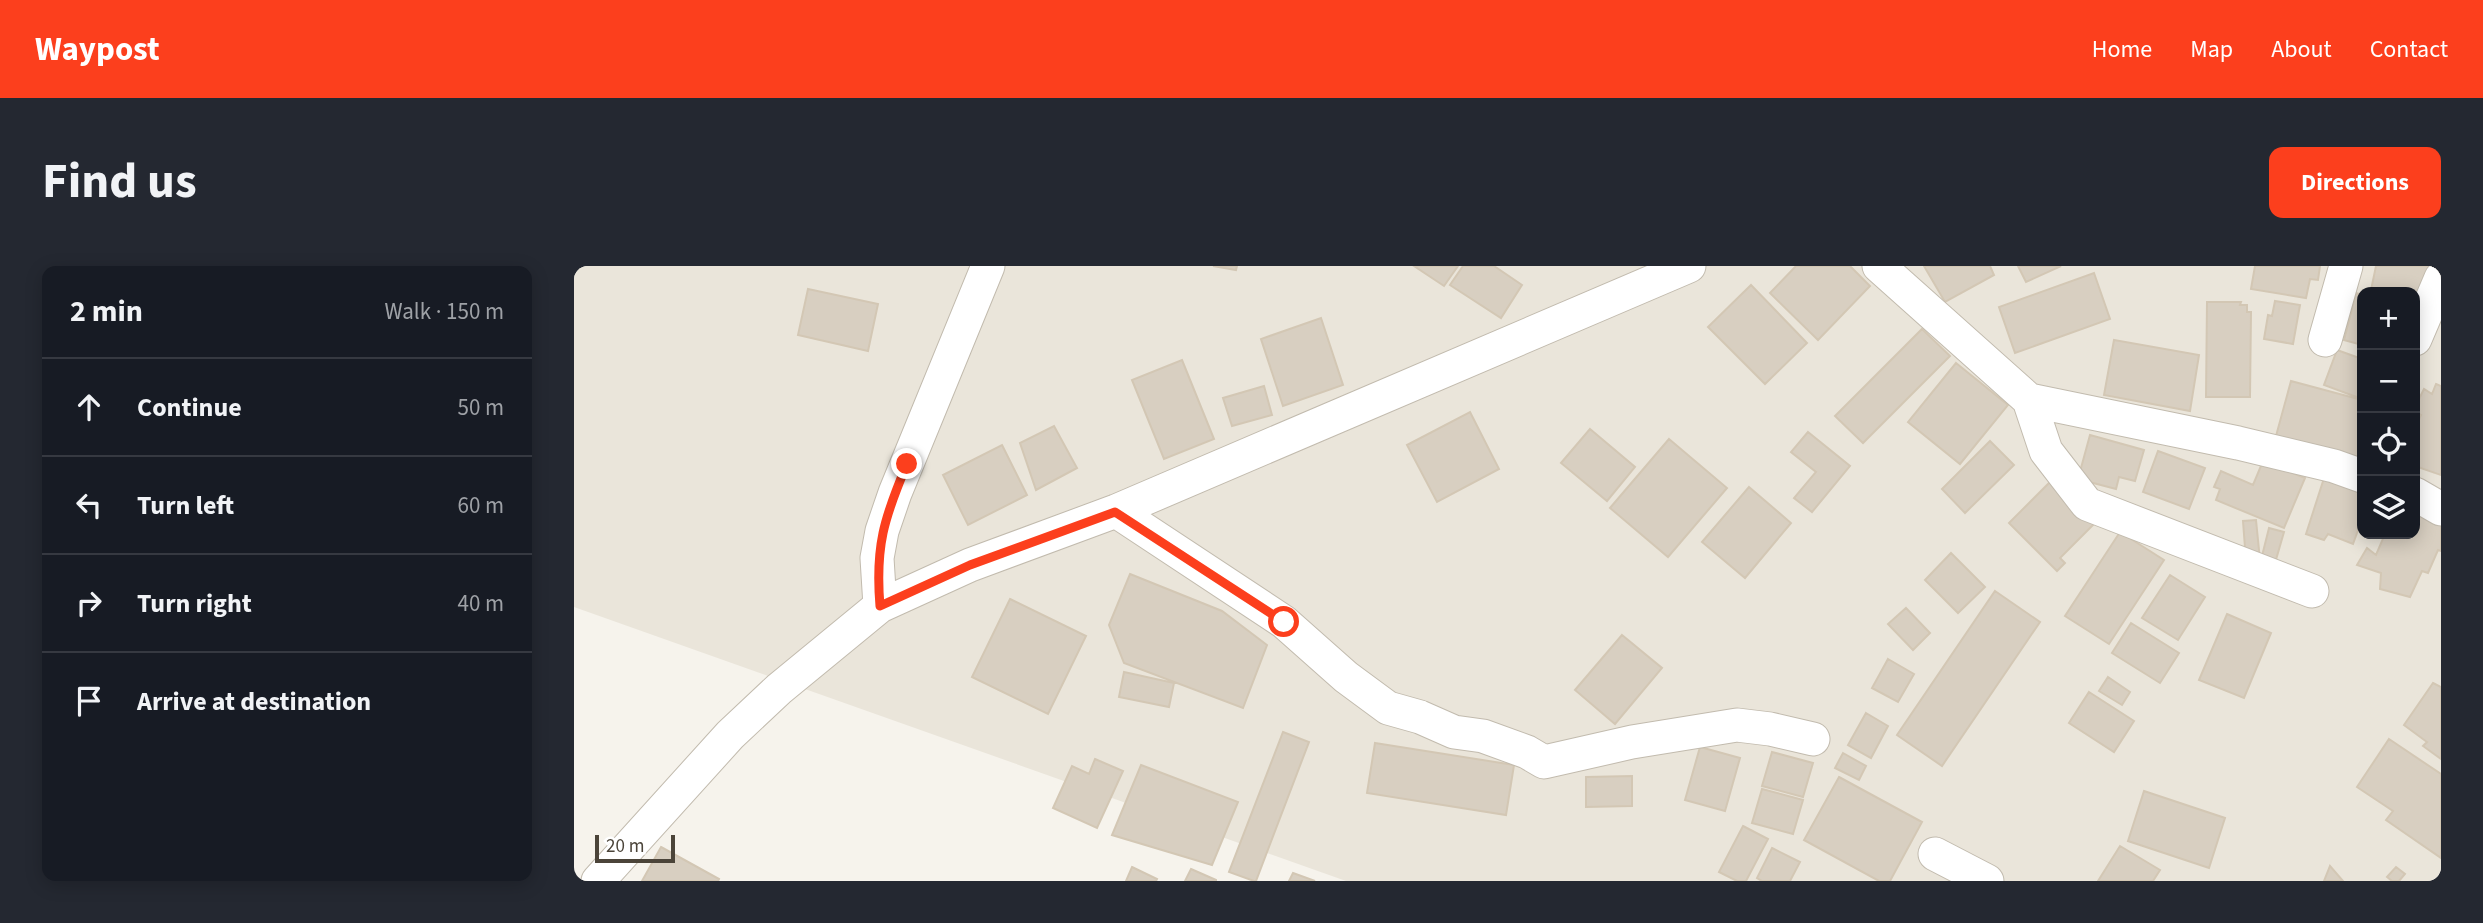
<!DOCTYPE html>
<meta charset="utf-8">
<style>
:root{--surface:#171b24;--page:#242831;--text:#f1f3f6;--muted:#9ea1a6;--line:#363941;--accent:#fc3f1d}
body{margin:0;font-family:"Source Sans 3",sans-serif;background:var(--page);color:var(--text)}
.controls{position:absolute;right:21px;top:21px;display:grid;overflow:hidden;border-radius:14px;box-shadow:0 4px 18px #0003}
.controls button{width:63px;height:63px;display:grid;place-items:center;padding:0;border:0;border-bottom:2px solid var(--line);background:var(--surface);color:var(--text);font:35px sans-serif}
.scale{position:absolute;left:21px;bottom:18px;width:80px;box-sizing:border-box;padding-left:7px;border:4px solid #4b4439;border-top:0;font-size:19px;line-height:24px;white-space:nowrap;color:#4b4439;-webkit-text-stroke:5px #fff;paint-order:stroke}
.stop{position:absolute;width:21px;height:21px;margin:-16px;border:5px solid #fc3f1d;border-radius:50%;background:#fff}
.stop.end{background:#fc3f1d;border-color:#fff;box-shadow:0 2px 7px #0008}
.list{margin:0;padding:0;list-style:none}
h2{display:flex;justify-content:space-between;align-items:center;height:91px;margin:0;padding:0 28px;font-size:30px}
h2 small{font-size:23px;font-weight:400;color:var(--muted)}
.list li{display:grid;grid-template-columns:46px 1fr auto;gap:21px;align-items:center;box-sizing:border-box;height:98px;padding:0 28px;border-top:2px solid var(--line)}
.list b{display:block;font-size:26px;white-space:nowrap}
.list em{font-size:23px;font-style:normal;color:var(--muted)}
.icon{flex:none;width:38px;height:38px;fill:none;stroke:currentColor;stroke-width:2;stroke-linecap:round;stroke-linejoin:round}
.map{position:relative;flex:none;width:1867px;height:615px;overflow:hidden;border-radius:14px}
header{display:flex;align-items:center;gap:42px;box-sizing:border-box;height:98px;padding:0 35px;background:var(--accent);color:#fff}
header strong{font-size:33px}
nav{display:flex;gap:38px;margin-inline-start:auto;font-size:24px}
.intro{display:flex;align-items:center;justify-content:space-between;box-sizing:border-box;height:168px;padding:0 42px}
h1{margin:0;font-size:49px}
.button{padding:18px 32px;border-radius:14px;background:var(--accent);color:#fff;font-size:24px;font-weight:700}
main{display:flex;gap:42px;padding:0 42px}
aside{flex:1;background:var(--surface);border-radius:14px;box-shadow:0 4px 18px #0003}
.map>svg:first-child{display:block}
.residential{fill:#eae5da;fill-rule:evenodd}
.building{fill:#d8cfc1;stroke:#d3c7b4;stroke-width:2}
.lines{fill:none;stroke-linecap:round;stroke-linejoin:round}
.minor-casing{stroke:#c2bbae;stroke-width:35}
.minor{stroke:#fff;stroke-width:33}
.route{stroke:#fc3f1d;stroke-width:9}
</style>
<header>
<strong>Waypost</strong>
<nav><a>Home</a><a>Map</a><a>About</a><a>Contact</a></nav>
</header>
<div class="intro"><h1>Find us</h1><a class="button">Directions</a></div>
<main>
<aside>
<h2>2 min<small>Walk · 150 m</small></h2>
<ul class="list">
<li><svg class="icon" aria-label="ahead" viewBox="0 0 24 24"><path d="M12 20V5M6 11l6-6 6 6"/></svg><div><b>Continue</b></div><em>50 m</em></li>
<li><svg class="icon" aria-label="left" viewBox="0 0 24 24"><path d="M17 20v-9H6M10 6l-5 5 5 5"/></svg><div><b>Turn left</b></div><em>60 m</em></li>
<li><svg class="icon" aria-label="right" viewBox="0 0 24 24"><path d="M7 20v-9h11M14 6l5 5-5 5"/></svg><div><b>Turn right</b></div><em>40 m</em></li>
<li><svg class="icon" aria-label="arrive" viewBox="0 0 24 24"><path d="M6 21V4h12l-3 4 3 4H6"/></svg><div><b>Arrive at destination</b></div></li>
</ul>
</aside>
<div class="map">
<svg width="1867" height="615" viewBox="0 0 1867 615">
<rect width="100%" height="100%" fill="#f6f3ec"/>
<!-- residential -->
<path class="residential" d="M0 0H1867V615H772L0 341ZM1788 26H1841V268H1788Z"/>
<!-- building -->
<path class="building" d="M639 0H663L662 4Z
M840 0H884L870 20Z
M889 0H920L948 19 927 52 876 19Z
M1222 0H1276L1296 20 1244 74 1196 27Z
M1350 0H1416L1420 9 1371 36Z
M1444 0H1487L1452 16Z
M1681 0H1746L1744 14 1736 13 1732 32 1677 23Z
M1802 0H1861L1849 33 1841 31V26L1797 24Z
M1520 7 1536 53 1441 87 1425 41Z
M1177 19 1233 77 1191 118 1134 61Z
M234 23 304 38 294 85 224 69Z
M1782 27 1788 29V79L1770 74Z
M1701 35 1726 39 1719 78 1690 73 1694 49 1698 50Z
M1633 36H1667L1666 39H1673V46H1677L1676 131H1632Z
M747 52 769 119 709 140 687 73Z
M1348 63 1376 90 1289 177 1261 150Z
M1540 74 1625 89 1616 145 1530 129Z
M1763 84 1788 93V133L1750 119Z
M608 94 640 173 590 193 558 114Z
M1382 97 1434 139 1386 198 1334 156Z
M1717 115 1788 134V174L1784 191 1702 170Z
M1862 118 1867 120V209L1841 200V162L1847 149 1841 146V141L1850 123 1858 128Z
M690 120 698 149 658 160 649 132Z
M896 146 925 203 863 236 833 179Z
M480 160 503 202 462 224 446 177Z
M1016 163 1061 201 1033 235 987 197Z
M1234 166 1276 200 1238 246 1220 232 1242 206 1217 186Z
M1516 169 1570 184 1561 215 1545 211 1542 223 1504 213Z
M1095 173 1153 222 1094 291 1036 242Z
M1416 175 1440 199 1391 247 1368 223Z
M428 179 453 229 394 259 369 209Z
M1584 185 1631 202 1615 243 1569 226Z
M1689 195 1731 212 1710 262 1642 234 1646 223 1640 221 1647 205 1679 219Z
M1752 206 1788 217V253L1779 278 1754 268 1750 274 1732 268Z
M1479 213 1522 256 1486 292 1491 297 1483 305 1435 257Z
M1175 221 1217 257 1171 312 1128 276Z
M1841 242 1867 255V285L1864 284 1854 307 1848 305 1836 331 1806 323 1807 307 1783 299 1793 282 1802 289 1811 268H1841Z
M1682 254 1686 294 1672 295 1669 255Z
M1695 262 1710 266 1701 297 1687 294Z
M1546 266 1590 294 1535 378 1491 350Z
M1377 287 1411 321 1384 347 1351 314Z
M556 308 648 345 693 379 669 442 550 397 535 359Z
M1596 309 1631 331 1604 374 1568 352Z
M1421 325 1466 356 1368 500 1323 469Z
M436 333 512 370 474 448 398 411Z
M1332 342 1356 367 1339 384 1314 358Z
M1653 348 1697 367 1670 432 1625 414Z
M1557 357 1605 387 1586 417 1538 387Z
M1048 369 1088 402 1041 458 1001 424Z
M1314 393 1340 408 1324 436 1298 422Z
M550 406 600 417 595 441 545 431Z
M1534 411 1556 426 1548 439 1525 425Z
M1859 417 1867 421V493L1849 480 1853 476 1830 459Z
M1515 426 1560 455 1540 486 1495 457Z
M1292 447 1314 460 1297 492 1274 479Z
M709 466 735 476 682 615H680L655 606Z
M1815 473 1867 508V592L1812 554 1819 545 1783 521Z
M801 477 940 499 932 549 793 527Z
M1126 481 1166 492 1151 545 1111 534Z
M1198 486 1239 497 1229 531 1188 520Z
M1269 487 1292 500 1285 514 1261 502Z
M521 493 549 505 523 562 479 542 498 500 515 508Z
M567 499 664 536 638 599 538 569Z
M1058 510V540L1012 541V511Z
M1265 511 1348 556 1316 615H1305L1230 574Z
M1188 523 1229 534 1219 568 1178 557Z
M1570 525 1651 552 1635 602 1554 575Z
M1169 560 1194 573 1172 615H1163L1145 606Z
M1546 580 1586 604 1579 615H1524Z
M87 581 145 613 144 615H68Z
M1198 582 1226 596 1216 615H1188L1183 612Z
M1756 600 1769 615H1750Z
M558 601 583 613 582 615H552Z
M1822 601 1831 608 1825 615H1818L1813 611Z
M617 603 642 614V615H611Z
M719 607 741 615H715Z"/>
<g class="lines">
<defs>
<path id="minor" d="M1305 0 1455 134 1664 177 1760 200 1788 210
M1841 73 1867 12
M1751 74 1772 0
M1455 134 1472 185 1513 238 1738 325
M1841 228 1867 243
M542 245 710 356 772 411 814 442 846 451 880 466 909 470 953 486 970 496 1058 476 1163 459 1196 463 1239 473
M306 340 303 292 308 265 321 227 414 0
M1361 588 1413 615
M24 615 156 469 205 423 306 340 396 299 542 245 1115 0"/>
</defs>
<!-- minor casing -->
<use href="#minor" class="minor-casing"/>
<!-- minor -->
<use href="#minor" class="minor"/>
</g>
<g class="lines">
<!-- route -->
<path class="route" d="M333 198C310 252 301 281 306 340L396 299 541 246 710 356"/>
</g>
</svg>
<div class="controls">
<button>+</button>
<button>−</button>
<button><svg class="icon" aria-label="locate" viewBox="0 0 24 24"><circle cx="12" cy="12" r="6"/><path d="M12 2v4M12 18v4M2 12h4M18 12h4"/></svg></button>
<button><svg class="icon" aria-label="layers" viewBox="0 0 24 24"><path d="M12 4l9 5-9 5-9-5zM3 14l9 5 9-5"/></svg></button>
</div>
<div class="scale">20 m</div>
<div class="stop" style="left:710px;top:356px"></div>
<div class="stop end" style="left:333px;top:198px"></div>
</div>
</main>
